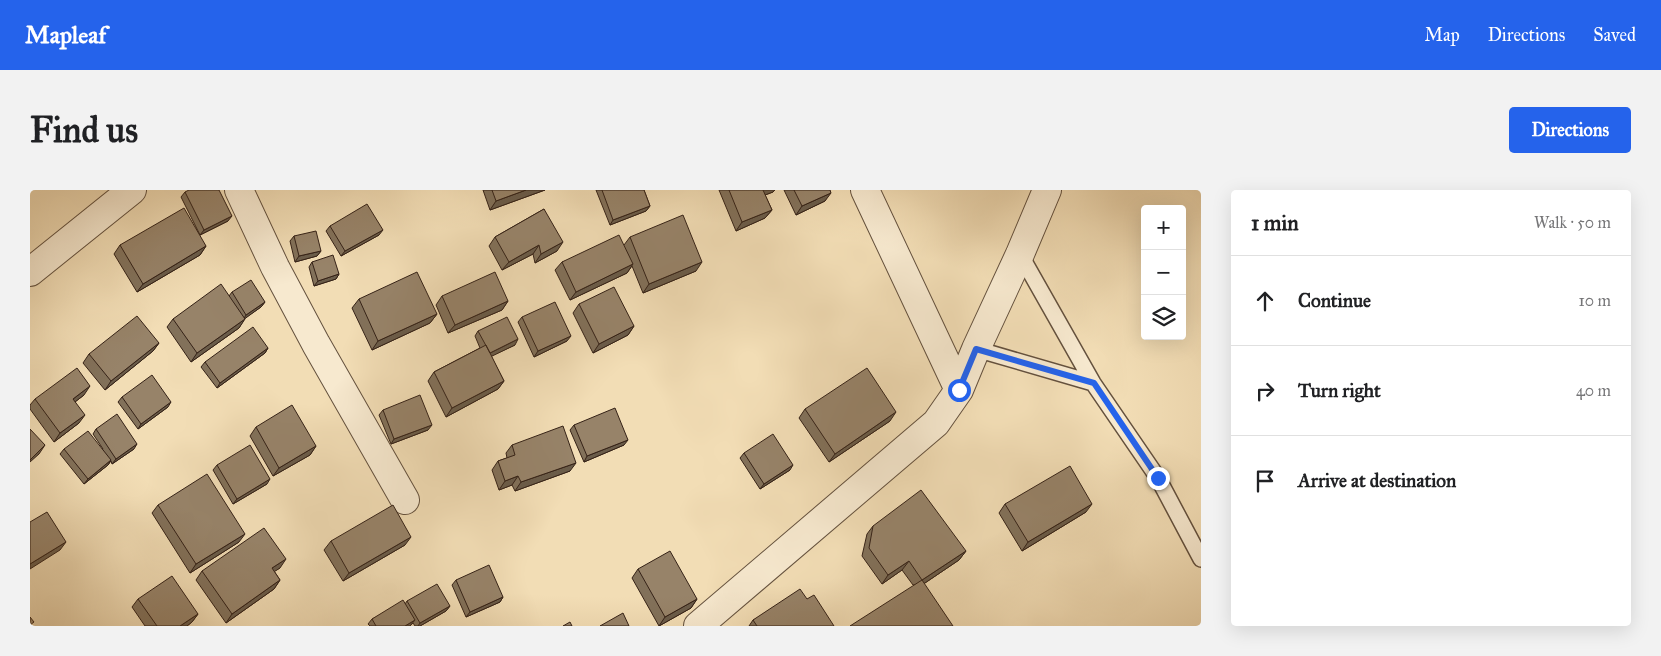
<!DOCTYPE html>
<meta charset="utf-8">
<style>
:root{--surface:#fff;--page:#f2f2f2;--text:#202124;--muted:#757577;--line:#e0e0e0;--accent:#2563eb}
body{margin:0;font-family:"IM FELL Great Primer",serif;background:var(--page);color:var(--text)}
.controls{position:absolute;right:15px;top:15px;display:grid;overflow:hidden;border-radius:5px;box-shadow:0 5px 20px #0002}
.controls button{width:45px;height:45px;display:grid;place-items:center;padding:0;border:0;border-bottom:1px solid var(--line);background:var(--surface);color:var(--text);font:25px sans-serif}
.stop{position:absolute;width:15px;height:15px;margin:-11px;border:4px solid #2563eb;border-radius:50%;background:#fff}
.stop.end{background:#2563eb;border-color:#fff;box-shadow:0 1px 5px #0008}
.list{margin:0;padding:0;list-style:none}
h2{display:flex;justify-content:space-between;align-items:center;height:65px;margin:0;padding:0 20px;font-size:21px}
h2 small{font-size:16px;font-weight:400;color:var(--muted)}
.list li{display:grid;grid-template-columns:32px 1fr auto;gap:15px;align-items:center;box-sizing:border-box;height:90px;padding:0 20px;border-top:1px solid var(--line)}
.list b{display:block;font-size:19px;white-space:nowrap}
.list em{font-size:16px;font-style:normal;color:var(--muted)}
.icon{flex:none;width:28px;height:28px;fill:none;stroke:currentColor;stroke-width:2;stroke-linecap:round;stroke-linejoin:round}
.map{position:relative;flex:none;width:1171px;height:436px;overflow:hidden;border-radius:5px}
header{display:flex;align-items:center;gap:30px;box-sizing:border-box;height:70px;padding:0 25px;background:var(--accent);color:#fff}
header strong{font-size:24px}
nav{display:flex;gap:28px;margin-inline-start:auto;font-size:18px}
.intro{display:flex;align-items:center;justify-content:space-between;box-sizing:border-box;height:120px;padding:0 30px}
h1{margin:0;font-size:35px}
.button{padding:12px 22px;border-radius:5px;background:var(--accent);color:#fff;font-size:18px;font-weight:700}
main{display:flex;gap:30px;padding:0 30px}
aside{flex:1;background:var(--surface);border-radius:5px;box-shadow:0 5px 20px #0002}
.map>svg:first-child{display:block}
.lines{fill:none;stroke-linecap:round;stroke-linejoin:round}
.service-casing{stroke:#64513e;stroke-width:18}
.minor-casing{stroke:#64513e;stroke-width:30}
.service{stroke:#f7e9cf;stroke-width:15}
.minor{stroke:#f7e9cf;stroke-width:28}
.wall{fill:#82715a;stroke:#352217}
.shaded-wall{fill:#6a5c4a;stroke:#352217}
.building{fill:#978369;stroke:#352217}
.route{stroke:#2563eb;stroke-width:6}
</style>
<header>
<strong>Mapleaf</strong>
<nav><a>Map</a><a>Directions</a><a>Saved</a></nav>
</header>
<div class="intro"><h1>Find us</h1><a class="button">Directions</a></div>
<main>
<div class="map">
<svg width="1171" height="436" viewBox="0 0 1171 436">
<rect width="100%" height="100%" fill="#f2ddb5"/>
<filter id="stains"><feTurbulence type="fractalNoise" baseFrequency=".004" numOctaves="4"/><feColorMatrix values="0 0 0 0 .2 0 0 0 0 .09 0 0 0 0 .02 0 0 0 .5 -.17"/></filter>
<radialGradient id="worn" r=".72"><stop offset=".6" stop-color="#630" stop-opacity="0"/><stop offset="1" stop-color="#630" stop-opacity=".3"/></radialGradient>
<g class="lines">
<defs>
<path id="service" d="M990 64 1063 193 1128 288 1171 369
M946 159 1063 193"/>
<path id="minor" d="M209 0 245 77 286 154 375 310
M835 0 929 200
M0 82 102 0
M668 436 906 233 929 200 946 159 990 64 1017 0"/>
</defs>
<!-- service casing -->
<use href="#service" class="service-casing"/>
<!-- minor casing -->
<use href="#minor" class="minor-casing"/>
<!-- service -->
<use href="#service" class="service"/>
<!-- minor -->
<use href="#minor" class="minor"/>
</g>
<!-- wall -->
<path class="wall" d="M453 0H515L460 20Z
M566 0H614L620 16 616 21 580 35Z
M689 0H745L743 2 735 5 742 20 735 28 706 41Z
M754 0H800L795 11 766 25Z
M155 2 198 31 170 45 151 7Z
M514 19 527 61 505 73 503 64 472 80 459 56 465 47Z
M300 36 349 45 311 66 296 41Z
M264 46 291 61 287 66 265 72 260 51Z
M600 47 666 81 613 103 602 76 597 83 540 110 525 80 532 72 594 55Z
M90 55 176 56 170 65 107 102 84 64Z
M282 72 309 84 306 89 284 96 279 77Z
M202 102 235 112 231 117 215 128 209 138 161 172 137 137 143 129 199 106Z
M412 106 478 111 472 120 418 143 406 115Z
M329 109 407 124 400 133 342 160 322 118Z
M549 114 604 136 598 145 563 163 543 123Z
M492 127 537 151 504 167 488 132Z
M448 141 485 155 461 166 474 191 468 199 416 227 398 191 404 182 450 158 445 146Z
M129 153 123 161 75 200 53 173 59 164Z
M238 158 235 163 187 198 171 177 175 172Z
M54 205 45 212 49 233 24 252 0 219V215L5 209Z
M92 207 138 217 108 239 88 212Z
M775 219 860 231 799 272 769 228Z
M353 220 398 240 361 254 349 225Z
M544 235 594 255 554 272 540 240Z
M226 237 286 256 280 265 243 286 220 246Z
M66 239 104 259 82 274 81 271 78 275 54 294 30 264 34 259H73L63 244Z
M482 255 540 281 485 301 482 295 469 300 462 280 468 271 477 268 476 263Z
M714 263 760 280 730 299 710 268Z
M187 275 237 294 203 314 183 280Z
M975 314 1056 322 992 361 969 323Z
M128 315 209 352 160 383 122 323Z
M843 336 936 361 929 370 895 393 883 395 872 380 852 394 832 366 837 344Z
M301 351 375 355 313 391 294 360Z
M250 378 244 381 250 390 244 399 196 433 166 390 172 381Z
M608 379 667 409 661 418 629 436 602 388Z
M426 390 473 407 470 412 436 427 422 395Z
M108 409 168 424 162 432 157 436H115L102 417Z
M777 409 804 436H719L723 430Z
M377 411 420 416 416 421 390 436H385L383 433 380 436H340L338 434 342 429 375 414Z"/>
<!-- shaded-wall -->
<path class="shaded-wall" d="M496 0H515L460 20 466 11Z
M733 0H745L743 2 727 8Z
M801 3 795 11 766 25 772 16Z
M620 16 616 21 580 35 583 30Z
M742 20 735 28 706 41 712 32Z
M202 26 198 31 170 45 174 40Z
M353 40 349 45 311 66 315 61Z
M533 52 527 61 505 73 511 64Z
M509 55 503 64 472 80 479 72Z
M176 56 170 65 107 102 113 94Z
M291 61 287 66 265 72 269 66Z
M672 72 666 81 613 103 619 94Z
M603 74 597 83 540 110 546 102Z
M309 84 306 89 284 96 288 91Z
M478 111 472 120 418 143 425 135Z
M235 112 231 117 213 130 216 125Z
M407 124 400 133 342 160 348 151Z
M215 129 209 138 161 172 167 163Z
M604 136 598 145 563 163 569 154Z
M541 146 537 151 504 167 508 161Z
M488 149 485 155 456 169 460 163Z
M129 153 123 161 75 200 81 191Z
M238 158 235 163 187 198 190 193Z
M474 191 468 199 416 227 422 218Z
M60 196 54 205 37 218 43 209Z
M141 212 138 217 108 239 111 234Z
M866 222 860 231 799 272 805 264Z
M55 225 49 233 24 252 30 243Z
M402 235 398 240 361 254 364 249Z
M598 250 594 255 554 272 557 266Z
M107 254 104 259 82 274 86 269Z
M15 255 9 264 0 272V270Z
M286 256 280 265 243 286 249 278Z
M81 270 78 275 54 294 58 289Z
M546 273 540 281 485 301 491 292Z
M763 275 760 280 730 299 734 294Z
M488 286 482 295 469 300 475 291Z
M240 289 237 294 203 314 207 309Z
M1062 314 1056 322 992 361 998 352Z
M215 344 209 352 160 383 166 374Z
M381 347 375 355 313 391 319 383Z
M36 352 30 360 0 379V374Z
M936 361 929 370 886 399 892 390Z
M256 369 250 378 236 387 242 378Z
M879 371 872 380 852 394 858 385Z
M250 390 244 399 196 433 202 424Z
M473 407 470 412 436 427 440 422Z
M667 409 661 418 629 436 635 427Z
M420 416 416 421 390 436H388L390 433Z
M168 424 162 432 157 436H150Z
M385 430 380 436H375Z"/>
<!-- building -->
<path class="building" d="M159 0H189L202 26 174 40 155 2Z
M462 0H496L466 11Z
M572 0H614L620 16 583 30Z
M699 0H733L742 20 712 32Z
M764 0H800L801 3 772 16Z
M337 14 353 40 315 61 300 36Z
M154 18 176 56 113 94 90 55Z
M514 19 533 52 511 64 509 55 479 72 465 47Z
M653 25 672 72 619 94 600 47Z
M286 41 291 61 269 66 264 46Z
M589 45 603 74 546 102 532 72Z
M303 65 309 84 288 91 282 72Z
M387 82 407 124 348 151 329 109Z
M465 82 478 111 425 135 412 106Z
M221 90 235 112 216 125 202 102Z
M191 94 215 129 167 163 143 129Z
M584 97 604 136 569 154 549 114Z
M525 112 541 146 508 161 492 127Z
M107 126 129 153 81 191 59 164Z
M477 127 488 149 460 163 448 141Z
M223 137 238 158 190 193 175 172Z
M456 155 474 191 422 218 404 182Z
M47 178 60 196 43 209 55 225 30 243 5 209Z
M837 178 866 222 805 264 775 219Z
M122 185 141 212 111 234 92 207Z
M390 205 402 235 364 249 353 220Z
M262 215 286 256 249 278 226 237Z
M585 218 598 250 557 266 544 235Z
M87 224 107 254 86 269 66 239Z
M533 236 546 273 491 292 488 286 475 291 468 271 485 265 482 255Z
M0 239 15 255 0 270Z
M58 241 81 270 58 289 34 259Z
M743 244 763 275 734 294 714 263Z
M220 255 240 289 207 309 187 275Z
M1040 276 1062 314 998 352 975 314Z
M177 284 215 344 166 374 128 315Z
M891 300 936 361 892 390 879 371 858 385 839 358 843 336Z
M363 315 381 347 319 383 301 351Z
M17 322 36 352 0 374V332Z
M234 338 256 369 242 378 250 390 202 424 172 381Z
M640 361 667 409 635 427 608 379Z
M459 375 473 407 440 422 426 390Z
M142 386 168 424 150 436H127L108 409Z
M892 390 923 436H820Z
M407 394 420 416 390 433 377 411Z
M770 399 777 409 784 405 804 436H727L723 430Z
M373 410 385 430 375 436H346L342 429Z
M593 423 599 436H570Z
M0 427 4 432 0 435Z
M540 432 542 436H533Z"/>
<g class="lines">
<!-- route -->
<path class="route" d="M929 200 946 159 1064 193 1128 288"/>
</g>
<rect width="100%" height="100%" filter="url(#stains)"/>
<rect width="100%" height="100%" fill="url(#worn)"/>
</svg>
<div class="controls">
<button>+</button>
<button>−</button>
<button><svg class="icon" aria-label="layers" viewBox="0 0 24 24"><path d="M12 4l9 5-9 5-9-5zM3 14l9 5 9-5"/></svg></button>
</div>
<div class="stop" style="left:929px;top:200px"></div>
<div class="stop end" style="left:1128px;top:288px"></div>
</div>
<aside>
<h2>1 min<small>Walk · 50 m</small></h2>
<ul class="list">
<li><svg class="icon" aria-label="ahead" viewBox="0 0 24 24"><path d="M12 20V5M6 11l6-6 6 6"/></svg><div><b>Continue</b></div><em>10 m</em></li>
<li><svg class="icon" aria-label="right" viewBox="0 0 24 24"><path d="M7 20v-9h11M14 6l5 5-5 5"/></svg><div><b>Turn right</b></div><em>40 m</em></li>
<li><svg class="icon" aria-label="arrive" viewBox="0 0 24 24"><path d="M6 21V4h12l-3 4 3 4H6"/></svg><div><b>Arrive at destination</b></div></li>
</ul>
</aside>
</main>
